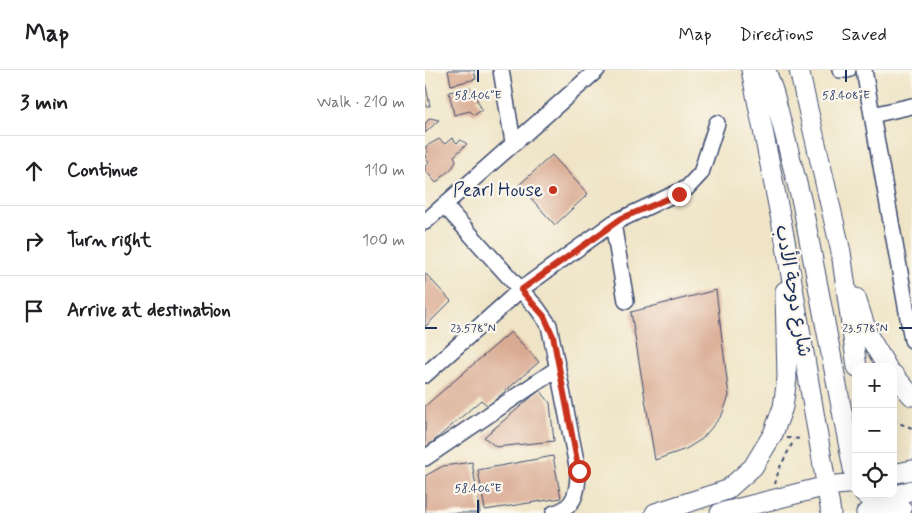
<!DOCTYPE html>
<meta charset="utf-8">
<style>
:root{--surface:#fff;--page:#f2f2f2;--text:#202124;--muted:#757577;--line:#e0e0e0}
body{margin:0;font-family:Mynerve,"Playpen Sans Arabic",sans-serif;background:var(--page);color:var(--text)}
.controls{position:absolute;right:15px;bottom:15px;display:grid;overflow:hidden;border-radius:10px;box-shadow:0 5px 20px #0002}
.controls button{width:45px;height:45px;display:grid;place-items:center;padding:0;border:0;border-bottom:1px solid var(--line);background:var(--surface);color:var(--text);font:25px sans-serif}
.stop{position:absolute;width:15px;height:15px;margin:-11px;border:4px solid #c8321e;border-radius:50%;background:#fff}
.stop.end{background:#c8321e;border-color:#fff;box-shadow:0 1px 5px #0008}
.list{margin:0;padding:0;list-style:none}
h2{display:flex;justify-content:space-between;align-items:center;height:65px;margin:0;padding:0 20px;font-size:21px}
h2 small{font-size:16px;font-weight:400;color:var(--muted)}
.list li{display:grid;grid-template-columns:32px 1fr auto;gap:15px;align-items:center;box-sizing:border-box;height:70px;padding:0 20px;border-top:1px solid var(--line)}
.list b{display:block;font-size:19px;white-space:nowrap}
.list em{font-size:16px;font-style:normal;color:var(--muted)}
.icon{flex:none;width:28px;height:28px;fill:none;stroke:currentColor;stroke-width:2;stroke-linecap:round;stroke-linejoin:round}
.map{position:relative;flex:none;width:487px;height:443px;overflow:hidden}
header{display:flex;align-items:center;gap:30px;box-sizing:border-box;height:70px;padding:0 25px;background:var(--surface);border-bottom:1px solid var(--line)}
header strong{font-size:24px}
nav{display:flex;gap:28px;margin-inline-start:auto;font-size:18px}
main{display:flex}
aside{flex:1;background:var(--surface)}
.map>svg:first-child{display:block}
.building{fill:#d9aa92}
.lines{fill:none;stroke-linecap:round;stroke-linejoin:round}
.minor-casing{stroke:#3b4a6e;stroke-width:18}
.major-casing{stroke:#3b4a6e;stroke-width:21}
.path{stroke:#3b4a6e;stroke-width:2;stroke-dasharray:4 4;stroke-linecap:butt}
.minor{stroke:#fff;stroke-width:15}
.major{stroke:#fff;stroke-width:19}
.route{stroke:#c8321e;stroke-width:6}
.ticks{fill:none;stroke:#1b2f5e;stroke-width:2}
.poi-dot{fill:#c8321e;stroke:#fbf7ec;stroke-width:2}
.labels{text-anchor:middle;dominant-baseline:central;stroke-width:4.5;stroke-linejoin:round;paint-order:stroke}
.poi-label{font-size:19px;fill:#1b2f5e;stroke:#fbf7ec;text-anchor:end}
.street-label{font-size:19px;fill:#1b2f5e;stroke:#fbf7ec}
.ticks-label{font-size:12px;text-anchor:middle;fill:#1b2f5e;stroke:#fbf7ec;stroke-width:4.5;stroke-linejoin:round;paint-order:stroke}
</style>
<header>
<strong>Map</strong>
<nav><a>Map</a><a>Directions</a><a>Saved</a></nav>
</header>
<main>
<aside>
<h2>3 min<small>Walk · 210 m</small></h2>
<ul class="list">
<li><svg class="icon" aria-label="ahead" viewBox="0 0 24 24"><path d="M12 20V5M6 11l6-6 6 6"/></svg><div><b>Continue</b></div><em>110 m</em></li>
<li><svg class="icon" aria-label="right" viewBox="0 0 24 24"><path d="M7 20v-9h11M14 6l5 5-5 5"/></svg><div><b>Turn right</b></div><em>100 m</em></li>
<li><svg class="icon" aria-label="arrive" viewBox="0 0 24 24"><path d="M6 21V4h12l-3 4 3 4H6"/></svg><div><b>Arrive at destination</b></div></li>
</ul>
</aside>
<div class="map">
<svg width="487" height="443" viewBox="0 0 487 443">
<rect width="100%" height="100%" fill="#fbf7ec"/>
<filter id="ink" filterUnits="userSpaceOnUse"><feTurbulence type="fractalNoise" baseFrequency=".02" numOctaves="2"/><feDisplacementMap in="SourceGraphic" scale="10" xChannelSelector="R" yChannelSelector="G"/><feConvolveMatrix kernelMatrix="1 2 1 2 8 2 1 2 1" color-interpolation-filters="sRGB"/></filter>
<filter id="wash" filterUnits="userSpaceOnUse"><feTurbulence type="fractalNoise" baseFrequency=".0096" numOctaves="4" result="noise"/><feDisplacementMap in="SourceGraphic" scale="20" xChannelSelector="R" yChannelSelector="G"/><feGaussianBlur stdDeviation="1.12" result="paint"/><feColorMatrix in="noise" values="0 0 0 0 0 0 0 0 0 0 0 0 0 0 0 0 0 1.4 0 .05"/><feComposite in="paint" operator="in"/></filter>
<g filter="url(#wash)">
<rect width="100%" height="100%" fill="#efe4c6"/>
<g id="blocks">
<!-- building -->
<path class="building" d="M23 0H49L51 9 26 15Z
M0 11 5 36H0Z
M45 18 47 23 55 21 56 27 51 28 57 40 49 45 45 41 29 45 24 22Z
M5 48 14 50 0 63V54Z
M27 68 32 73 36 70 42 74 29 86 31 90 28 97 11 113 0 100V96L4 93 0 87 3 81 0 77 14 69 20 74Z
M127 85 163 124 130 155 94 115Z
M0 203 26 231 0 257Z
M291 220 304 326 297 345 277 369 261 379 230 390 206 242Z
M86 262 114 292 63 336 56 330 2 377 0 374V336Z
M115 320 125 333 129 371 71 377 59 367Z
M128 386 136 428 60 440 53 400Z
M47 392 55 443H0V406L18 396Z"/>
</g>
</g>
<g filter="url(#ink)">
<use href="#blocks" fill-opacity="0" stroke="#3b4a6e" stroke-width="1"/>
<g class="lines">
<defs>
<path id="minor" d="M76 0 88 72
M415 0H423
M439 0 487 270
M447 45 487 36
M19 135 112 238 124 255 153 401C153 421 150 438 129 443
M0 152 172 0
M188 153 201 231
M0 305 95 220 188 153 262 118 276 103 292 53
M0 388 133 298"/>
<path id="major" d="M326 0 360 170 406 443
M341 0 349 23 377 133 431 414
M374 0 416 182 432 297
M431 228 443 265 462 297
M468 304 487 326
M468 404 487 400
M439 424 452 435 477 439
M230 443 302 420 328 397 348 364 358 337 362 308 360 221
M295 443 402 416 431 413
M441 443 469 426 487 420"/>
</defs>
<!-- minor casing -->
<use href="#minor" class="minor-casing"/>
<!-- major casing -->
<use href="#major" class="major-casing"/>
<!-- path -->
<path class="path" d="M468 351 487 358
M362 368 377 369
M350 414 354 399 369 370"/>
<!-- minor -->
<use href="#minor" class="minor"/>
<!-- major -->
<use href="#major" class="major"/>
</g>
</g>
<g class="lines" filter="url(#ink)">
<!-- route -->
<path class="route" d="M154 401 128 266 119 246 96 220 197 148 254 124"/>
</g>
<!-- ticks -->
<path class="ticks" d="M53 0V12M421 0V12M0 258H12M474 258H487M53 430V443"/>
<!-- markers -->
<circle class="poi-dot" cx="128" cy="120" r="5"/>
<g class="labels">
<!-- poi labels -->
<g class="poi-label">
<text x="118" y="120">Pearl House</text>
</g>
<!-- street labels -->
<g class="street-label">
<text transform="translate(368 221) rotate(80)">شارع دوحة الأدب</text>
</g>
</g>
<g class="ticks-label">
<text x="53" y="29">58.406°E</text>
<text x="421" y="29">58.408°E</text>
<text x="48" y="262">23.578°N</text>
<text x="440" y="262">23.578°N</text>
<text x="53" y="422">58.406°E</text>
</g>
</svg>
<div class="controls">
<button>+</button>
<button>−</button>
<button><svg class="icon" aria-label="locate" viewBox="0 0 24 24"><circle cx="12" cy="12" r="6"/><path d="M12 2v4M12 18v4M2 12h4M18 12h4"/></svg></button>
</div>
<div class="stop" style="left:154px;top:401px"></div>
<div class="stop end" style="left:254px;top:124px"></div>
</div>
</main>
